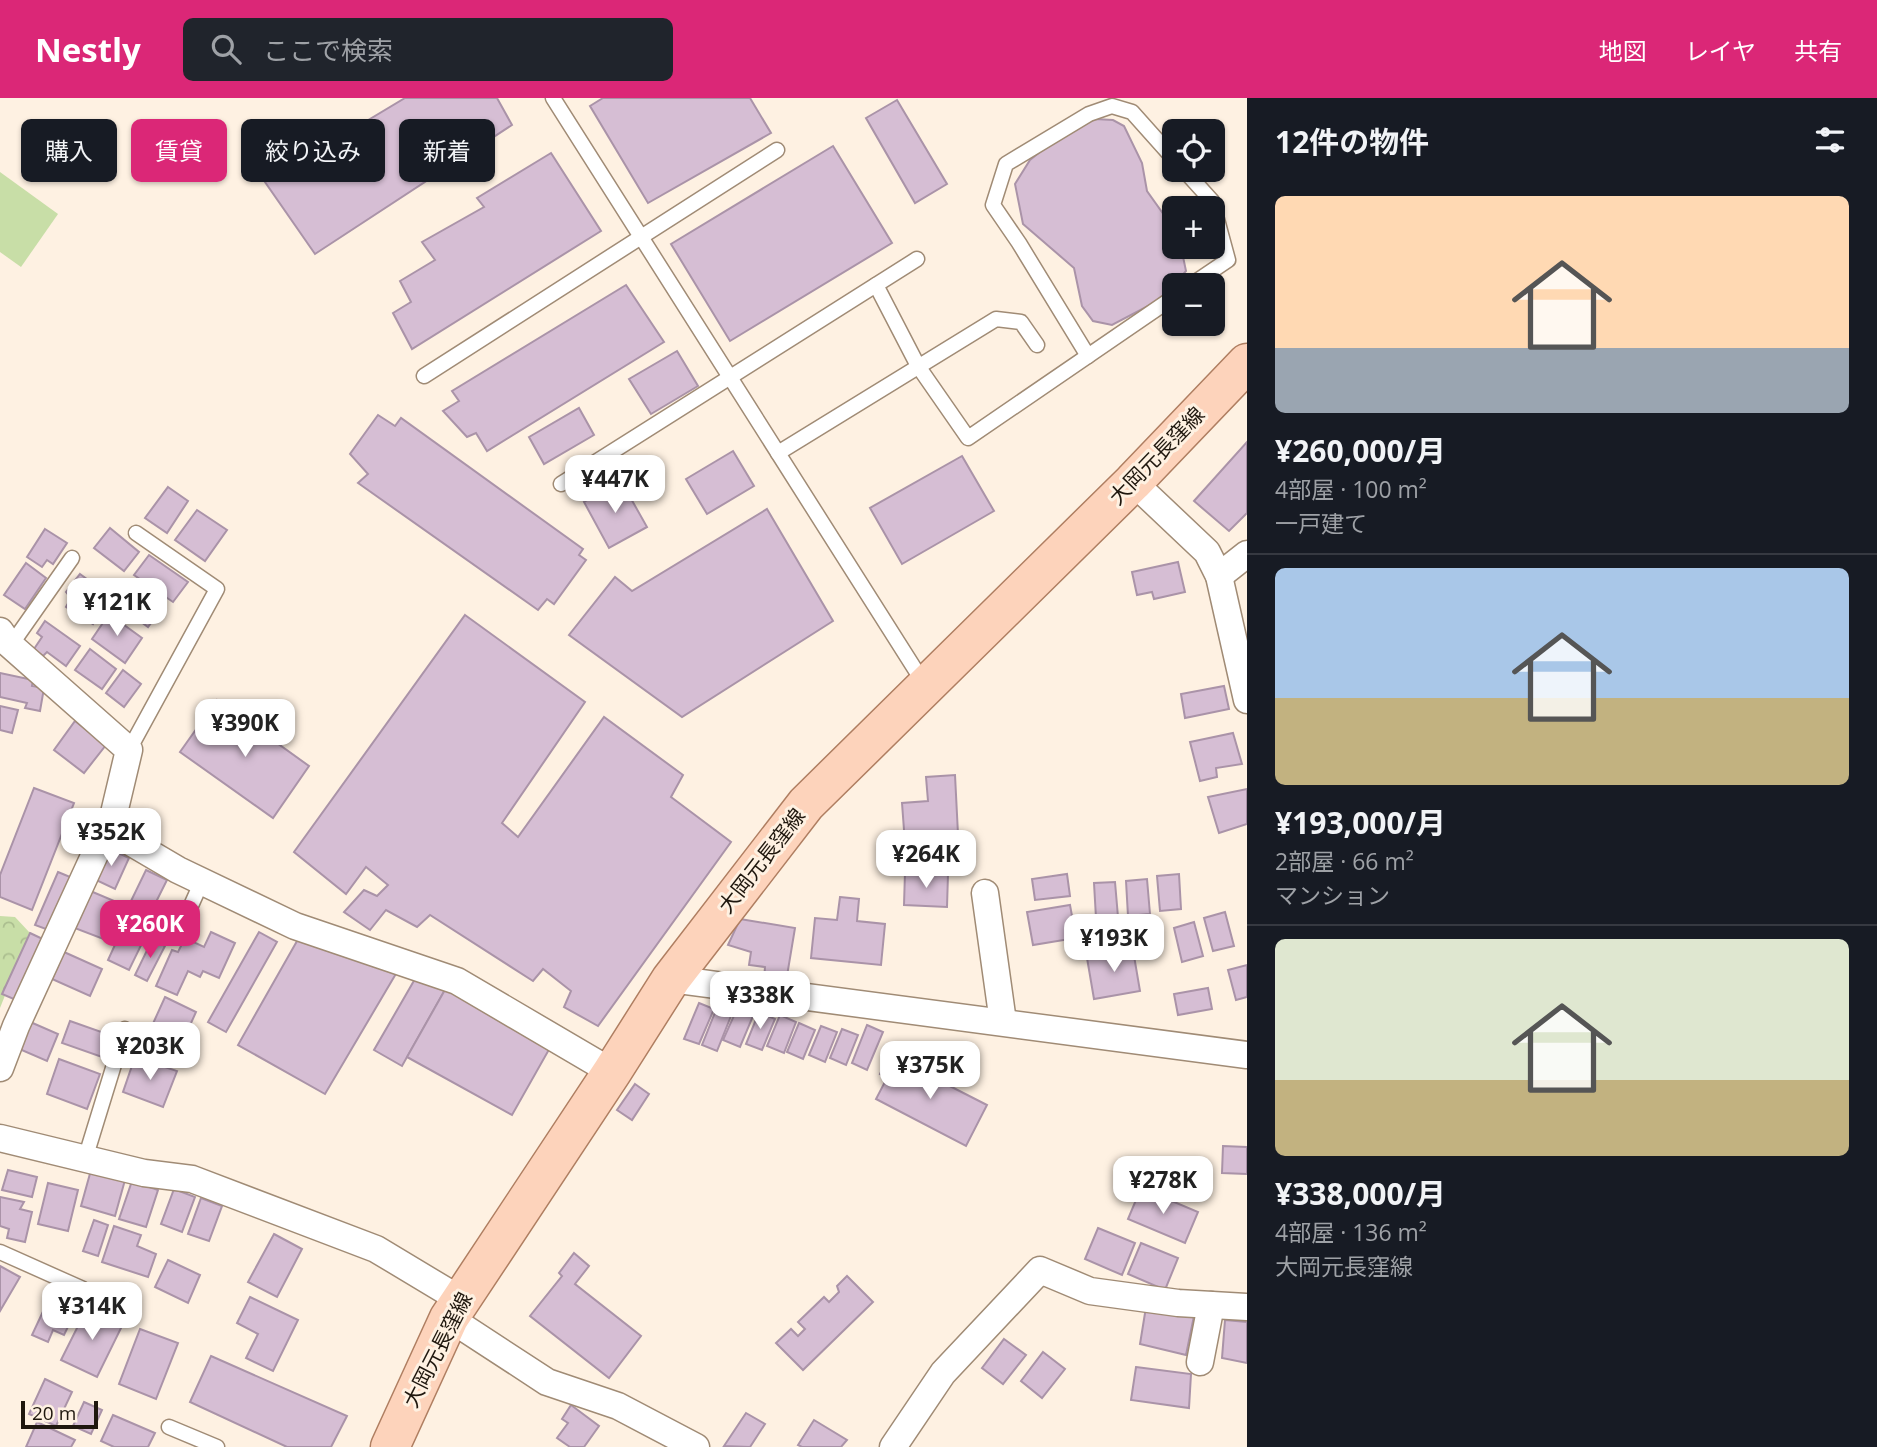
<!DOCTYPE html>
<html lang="ja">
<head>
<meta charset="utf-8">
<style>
  :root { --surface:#171b24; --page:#20242c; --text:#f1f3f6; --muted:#9ea1a6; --line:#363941; --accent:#db2777 }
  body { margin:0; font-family:"Open Sans","Noto Sans JP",sans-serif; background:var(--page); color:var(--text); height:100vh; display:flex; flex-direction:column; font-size:26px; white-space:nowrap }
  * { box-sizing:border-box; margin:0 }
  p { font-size:23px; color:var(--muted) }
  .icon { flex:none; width:38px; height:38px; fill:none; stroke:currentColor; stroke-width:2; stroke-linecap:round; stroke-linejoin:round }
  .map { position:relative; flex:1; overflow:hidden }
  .side { display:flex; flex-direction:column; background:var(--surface); width:630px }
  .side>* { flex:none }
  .banner { position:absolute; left:21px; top:21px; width:665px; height:63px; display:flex; gap:14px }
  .controls { position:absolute; left:1162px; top:21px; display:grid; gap:14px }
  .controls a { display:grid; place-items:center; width:63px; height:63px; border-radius:10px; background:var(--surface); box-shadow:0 2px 5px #0004; font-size:35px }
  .scale { position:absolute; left:21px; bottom:18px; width:77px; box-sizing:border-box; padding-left:7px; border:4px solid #1f170e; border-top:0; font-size:19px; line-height:24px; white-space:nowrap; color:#1f170e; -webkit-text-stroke:5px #fef1e2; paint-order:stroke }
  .price { position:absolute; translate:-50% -60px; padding:0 16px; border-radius:14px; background:#fff; color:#222; font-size:23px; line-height:46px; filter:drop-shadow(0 2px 4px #0008) }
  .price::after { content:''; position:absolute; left:50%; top:42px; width:21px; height:16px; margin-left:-10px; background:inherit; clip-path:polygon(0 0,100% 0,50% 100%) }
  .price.active { background:var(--accent); color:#fff }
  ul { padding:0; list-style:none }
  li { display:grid; align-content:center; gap:14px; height:371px; padding:0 28px }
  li+li { border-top:2px solid var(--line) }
  li span { display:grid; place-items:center; height:217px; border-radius:10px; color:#555 }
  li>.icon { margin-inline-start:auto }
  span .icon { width:126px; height:126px; fill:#fffc; stroke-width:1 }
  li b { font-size:30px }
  h2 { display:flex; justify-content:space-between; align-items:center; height:84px; padding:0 28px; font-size:30px }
  .chip { padding:0 24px; border-radius:10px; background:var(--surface); box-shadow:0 2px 5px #0004; font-size:24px; line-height:63px }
  .chip.active { background:var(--accent); color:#fff }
  header { display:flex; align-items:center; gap:42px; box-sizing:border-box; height:98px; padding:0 35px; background:var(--accent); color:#fff }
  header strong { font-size:33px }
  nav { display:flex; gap:38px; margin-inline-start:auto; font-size:24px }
  .search { width:490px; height:63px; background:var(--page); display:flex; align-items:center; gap:18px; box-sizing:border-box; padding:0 24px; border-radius:10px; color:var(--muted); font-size:26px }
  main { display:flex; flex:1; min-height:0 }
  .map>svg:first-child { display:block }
  .forest { fill:url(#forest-crowns) }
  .garden { fill:#c8dea7 }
  .building { fill:#d6bed4; stroke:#aa93a8; stroke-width:2 }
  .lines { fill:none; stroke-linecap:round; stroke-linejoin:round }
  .service-casing { stroke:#a08b75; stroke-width:17 }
  .minor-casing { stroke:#a08b75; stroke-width:29 }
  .primary-casing { stroke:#af7e61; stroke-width:41 }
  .service { stroke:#fff; stroke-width:14 }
  .minor { stroke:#fff; stroke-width:26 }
  .primary { stroke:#fdd3bb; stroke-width:38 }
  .labels { text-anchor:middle; stroke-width:6; stroke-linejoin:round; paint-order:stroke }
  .street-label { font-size:21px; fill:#1f170e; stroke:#fef1e2 }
</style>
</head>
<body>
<header>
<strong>Nestly</strong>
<div class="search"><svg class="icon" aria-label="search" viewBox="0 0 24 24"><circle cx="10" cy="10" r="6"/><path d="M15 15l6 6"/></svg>ここで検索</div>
<nav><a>地図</a><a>レイヤ</a><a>共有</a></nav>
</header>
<main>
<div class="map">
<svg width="1247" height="1349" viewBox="0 0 1247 1349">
  <defs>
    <pattern id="forest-crowns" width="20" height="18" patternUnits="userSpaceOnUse" patternTransform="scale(1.75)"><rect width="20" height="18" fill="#c8dea7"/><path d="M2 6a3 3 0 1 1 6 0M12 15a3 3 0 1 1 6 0" fill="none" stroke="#abbe8f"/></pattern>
  </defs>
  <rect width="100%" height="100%" fill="#fef1e2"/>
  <path class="forest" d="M0,818L15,819L30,835L0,910Z"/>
  <path class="garden" d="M0,74L58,116L21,169L0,154Z"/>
  <g class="building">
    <path d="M405,0H497L512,27L315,156L265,84Z"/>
    <path d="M603,0H750L771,35L648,105L590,8Z"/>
    <path d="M897,2L947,86L915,105L866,20Z"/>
    <path d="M1095,21L1113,22L1124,28L1142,65L1147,93L1174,131V149H1181L1186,173L1174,187L1171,196L1112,227L1093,223L1082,208L1074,170L1023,126L1015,86L1030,62L1056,41Z"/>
    <path d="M833,48L892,145L730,243L671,146Z"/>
    <path d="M551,55L601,133L412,251L393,215L411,204L400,183L435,162L422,144L484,109L477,100Z"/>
    <path d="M626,187L664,244L487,353L476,335L467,339L443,313L459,303L452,293Z"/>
    <path d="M677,253L698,288L651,316L629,281Z"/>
    <path d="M579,310L594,337L544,366L529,339Z"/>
    <path d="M378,317L395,328L401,320L583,451L579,457L586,462L554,506L547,501L538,512L358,385L368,376L350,356Z"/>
    <path d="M1247,344V415L1229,433L1194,403Z"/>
    <path d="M733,353L754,388L707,416L686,381Z"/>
    <path d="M962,358L994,413L902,466L870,410Z"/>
    <path d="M621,383L647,429L609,450L584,404Z"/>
    <path d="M168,389L188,403L167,435L145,420Z"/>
    <path d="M767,411L833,523L682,619L569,537L615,479L632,493Z"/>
    <path d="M197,412L227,432L205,463L175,442Z"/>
    <path d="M110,430L139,454L124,473L94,450Z"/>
    <path d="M45,431L67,445L53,466L47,462L42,469L27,459Z"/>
    <path d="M149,457L188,484L173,504L134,477Z"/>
    <path d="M1178,464L1185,494L1154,501L1152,494L1137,497L1132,474Z"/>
    <path d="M26,465L46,480L25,511L4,497Z"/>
    <path d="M80,476L110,498L93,526L66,509L71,500L66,494Z"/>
    <path d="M131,488L162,510L148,529L117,506Z"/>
    <path d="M109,516L142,540L125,565L92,541Z"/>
    <path d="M465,517L585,604L502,725L518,739L604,619L683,677L671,699L731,744L598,928L564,909L571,893L543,871L533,883L430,817L417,829L386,812L370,832L344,814L364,792L377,798L388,787L366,769L346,796L294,754Z"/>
    <path d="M45,523L80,548L66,568L47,554L43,558L34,551L42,539L37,535Z"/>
    <path d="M90,551L116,571L102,591L75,572Z"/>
    <path d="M123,572L141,586L124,609L106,595Z"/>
    <path d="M0,575L33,582L32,588L44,590L40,613L25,610L27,605L0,599Z"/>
    <path d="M1224,588L1229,611L1185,620L1181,596Z"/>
    <path d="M217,602L309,668L273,720L180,654Z"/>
    <path d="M0,608L18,612L12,635L0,632Z"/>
    <path d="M75,623L106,647L84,675L54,652Z"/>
    <path d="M1233,635L1242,666L1216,670L1217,679L1200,683L1190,644Z"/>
    <path d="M955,677L959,756L906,759L902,705L928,703L926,679Z"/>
    <path d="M34,690L74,705L32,812L0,799V777Z"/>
    <path d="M1247,691V726L1219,735L1208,699Z"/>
    <path d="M108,750L129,760L115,791L94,781Z"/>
    <path d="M146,772L167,782L152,812L131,803Z"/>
    <path d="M58,774L75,781L54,834L35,827Z"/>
    <path d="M905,774L948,776L947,809L904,807Z"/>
    <path d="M1067,776L1070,798L1035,802L1032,781Z"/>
    <path d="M1179,776L1181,811L1160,813L1157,778Z"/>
    <path d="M1147,781L1150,816L1128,818L1126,783Z"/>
    <path d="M1115,784L1118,819L1096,820L1094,785Z"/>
    <path d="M88,792L119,805L106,842L72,829Z"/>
    <path d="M840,799L859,801L857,823L885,826L881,867L811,860L815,820L837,822Z"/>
    <path d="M1070,807L1076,840L1033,847L1027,814Z"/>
    <path d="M1225,814L1234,848L1213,853L1204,820Z"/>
    <path d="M740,821L795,830L786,884L764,881L765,869L749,867L751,854L728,847Z"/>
    <path d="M1194,824L1203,858L1182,864L1174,830Z"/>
    <path d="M125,825L147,835L129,872L108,862Z"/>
    <path d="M211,834L235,845L219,880L203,873L200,879L188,873L177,897L156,888L172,852L178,854L185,840L204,849Z"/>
    <path d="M259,834L277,844L226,934L208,924Z"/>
    <path d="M30,835L49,844L16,902L2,896Z"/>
    <path d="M301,836L397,874L325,996L238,947Z"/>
    <path d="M152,842L165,848L147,883L135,877Z"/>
    <path d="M1133,852L1140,893L1094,901L1087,860Z"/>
    <path d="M64,854L102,871L90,898L52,881Z"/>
    <path d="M1247,867V899L1236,902L1228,872Z"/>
    <path d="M415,881L446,890L402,968L374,952Z"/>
    <path d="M446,890L551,948L512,1017L407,959Z"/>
    <path d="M1208,890L1212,911L1178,917L1174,896Z"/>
    <path d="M165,899L196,914L182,945L151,930Z"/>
    <path d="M699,905L714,911L699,946L684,941Z"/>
    <path d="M737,911L753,918L740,949L723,942Z"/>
    <path d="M716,912L731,918L717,953L702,947Z"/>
    <path d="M759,914L775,921L762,952L746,946Z"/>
    <path d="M780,917L796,924L784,955L767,948Z"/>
    <path d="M28,923L58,936L47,963L17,950Z"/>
    <path d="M70,923L110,937L102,959L62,945Z"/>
    <path d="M799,925L815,932L803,961L787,954Z"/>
    <path d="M867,927L883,934L867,972L852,965Z"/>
    <path d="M821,928L837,934L825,964L809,957Z"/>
    <path d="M842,931L858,937L846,967L830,960Z"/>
    <path d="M889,957L987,1007L966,1048L876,1001L887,980L880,976Z"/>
    <path d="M135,959L177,973L163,1009L123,994Z"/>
    <path d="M59,961L100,976L87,1011L47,996Z"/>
    <path d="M635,986L649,996L632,1022L617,1012Z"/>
    <path d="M1223,1048L1247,1049V1076L1222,1075Z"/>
    <path d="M8,1072L37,1079L32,1099L2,1092Z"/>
    <path d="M91,1072L125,1082L115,1118L81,1108Z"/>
    <path d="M132,1083L158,1092L146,1129L119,1121Z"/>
    <path d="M48,1085L78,1092L68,1133L38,1126Z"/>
    <path d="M1141,1090L1198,1114L1185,1145L1128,1121Z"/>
    <path d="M174,1091L195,1099L182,1134L161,1126Z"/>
    <path d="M0,1099L24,1104L20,1111L32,1114L25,1144L7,1140L9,1131L0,1128Z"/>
    <path d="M201,1100L222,1108L209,1143L188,1136Z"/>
    <path d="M94,1122L108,1127L98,1158L83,1153Z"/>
    <path d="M114,1128L141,1137L137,1148L156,1156L148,1179L102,1164Z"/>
    <path d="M1098,1130L1135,1145L1122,1177L1085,1161Z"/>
    <path d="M274,1136L302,1151L277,1199L248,1184Z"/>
    <path d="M1141,1145L1178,1160L1165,1192L1128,1176Z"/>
    <path d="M574,1155L589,1168L575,1186L641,1238L609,1280L530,1218L562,1178L559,1175Z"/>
    <path d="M168,1162L200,1177L188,1205L155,1189Z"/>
    <path d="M0,1168L20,1179L0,1213Z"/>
    <path d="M847,1178L873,1204L803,1272L776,1245L791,1231L798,1238L805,1231L798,1224L824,1199L829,1204L839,1194L837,1188Z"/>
    <path d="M53,1192L80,1204L64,1237L53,1232L48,1244L32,1237Z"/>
    <path d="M250,1199L298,1222L273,1273L246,1260L258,1236L237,1225Z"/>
    <path d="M88,1208L123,1226L97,1279L61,1262Z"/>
    <path d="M1146,1209L1194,1218L1186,1257L1140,1246Z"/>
    <path d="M1225,1222L1247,1224V1265L1222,1260Z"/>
    <path d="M140,1231L178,1245L156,1301L119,1286Z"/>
    <path d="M1004,1241L1026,1257L1003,1286L982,1270Z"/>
    <path d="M1043,1254L1065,1271L1042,1300L1021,1283Z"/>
    <path d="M211,1258L347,1318L331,1349H287L190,1304Z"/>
    <path d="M1136,1269L1191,1276L1189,1310L1131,1302Z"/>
    <path d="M45,1281L72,1294L56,1328L29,1316Z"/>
    <path d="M84,1304L102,1312L91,1336L73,1328Z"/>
    <path d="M571,1307L599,1328L584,1349H570L557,1340L568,1325L562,1321Z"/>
    <path d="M746,1315L765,1326L750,1349L724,1348Z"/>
    <path d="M113,1317L155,1335L148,1349H114L101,1343Z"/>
    <path d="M814,1322L847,1342L841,1349H802L798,1347Z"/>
    <path d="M37,1324L75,1342L71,1349H26Z"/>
  </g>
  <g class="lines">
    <g class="service-casing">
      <g id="service">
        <path d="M553,0L925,587"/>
        <path d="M1184,72L1212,103L1228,162L1191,187"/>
        <path d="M876,187L918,268L968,340L1174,199"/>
        <path d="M1088,258L1019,145L993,107L1006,66L1089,16L1112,8L1132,14L1174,61"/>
        <path d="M424,278L777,52"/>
        <path d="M778,355L996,221L1021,224L1037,247"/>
        <path d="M561,386L917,161"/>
        <path d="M11,547L72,460"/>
        <path d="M129,652L217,491L136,435"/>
        <path d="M185,821L202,783"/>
        <path d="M85,1061L125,931"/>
        <path d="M0,1154L83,1191"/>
        <path d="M169,1329L217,1349"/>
      </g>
    </g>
    <g class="minor-casing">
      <g id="minor">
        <path d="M1133,384L1207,454L1219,478L1247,602"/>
        <path d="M1219,478L1247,456"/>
        <path d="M0,533L9,546L129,652L110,732L178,772L295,828L457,883L612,974"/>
        <path d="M985,795L1003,924"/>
        <path d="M671,881L1247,957"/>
        <path d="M0,970L16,928L101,743L110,732"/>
        <path d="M0,1040L144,1075L192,1081L376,1151L461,1202"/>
        <path d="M449,1220L547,1284L618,1308L696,1349"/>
        <path d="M1200,1264L1211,1207"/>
        <path d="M893,1349L943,1275L1040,1172L1090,1193L1178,1205L1247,1209"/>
      </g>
    </g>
    <g class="primary-casing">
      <path id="primary" d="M390,1349L449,1220L461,1202L612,974L671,881L806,706L1133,384L1247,265"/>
    </g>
    <use href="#service" class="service"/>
    <use href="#minor" class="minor"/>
    <use href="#primary" class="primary"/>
  </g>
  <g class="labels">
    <g class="street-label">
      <text transform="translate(1157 358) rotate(-46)" y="7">大岡元長窪線</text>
      <text transform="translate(762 763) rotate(-52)" y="7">大岡元長窪線</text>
      <text transform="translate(438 1252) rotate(-63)" y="7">大岡元長窪線</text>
    </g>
  </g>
</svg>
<div class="controls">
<a><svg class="icon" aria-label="locate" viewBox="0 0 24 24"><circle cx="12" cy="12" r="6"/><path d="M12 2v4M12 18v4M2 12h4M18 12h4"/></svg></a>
<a>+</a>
<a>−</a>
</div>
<div class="scale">20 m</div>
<b class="price" style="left:615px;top:417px">¥447K</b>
<b class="price" style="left:117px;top:540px">¥121K</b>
<b class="price" style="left:245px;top:661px">¥390K</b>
<b class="price" style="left:111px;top:770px">¥352K</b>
<b class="price" style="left:926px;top:792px">¥264K</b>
<b class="price active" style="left:150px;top:862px">¥260K</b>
<b class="price" style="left:1114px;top:876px">¥193K</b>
<b class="price" style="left:760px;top:933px">¥338K</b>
<b class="price" style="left:150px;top:984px">¥203K</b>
<b class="price" style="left:930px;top:1003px">¥375K</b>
<b class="price" style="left:1163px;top:1118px">¥278K</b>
<b class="price" style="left:92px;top:1244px">¥314K</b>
<div class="banner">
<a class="chip">購入</a>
<a class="chip active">賃貸</a>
<a class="chip">絞り込み</a>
<a class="chip">新着</a>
</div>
</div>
<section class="side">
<h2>12件の物件<svg class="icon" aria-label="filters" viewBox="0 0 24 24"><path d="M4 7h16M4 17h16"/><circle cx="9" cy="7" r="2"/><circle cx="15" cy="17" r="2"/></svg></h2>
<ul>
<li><span style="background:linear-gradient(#ffd9b3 70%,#9aa5b1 0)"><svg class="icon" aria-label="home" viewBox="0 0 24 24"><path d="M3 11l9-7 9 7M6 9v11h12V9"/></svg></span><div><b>¥260,000/月</b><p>4部屋 · 100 m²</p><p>一戸建て</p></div></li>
<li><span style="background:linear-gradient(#a9c7e8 60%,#c2b280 0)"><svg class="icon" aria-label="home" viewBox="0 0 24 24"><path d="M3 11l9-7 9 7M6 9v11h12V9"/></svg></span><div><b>¥193,000/月</b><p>2部屋 · 66 m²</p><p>マンション</p></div></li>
<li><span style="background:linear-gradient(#dfe7d0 65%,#c2b280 0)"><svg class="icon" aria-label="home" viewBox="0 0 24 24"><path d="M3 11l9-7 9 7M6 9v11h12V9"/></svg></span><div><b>¥338,000/月</b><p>4部屋 · 136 m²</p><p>大岡元長窪線</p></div></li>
</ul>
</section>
</main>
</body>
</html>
